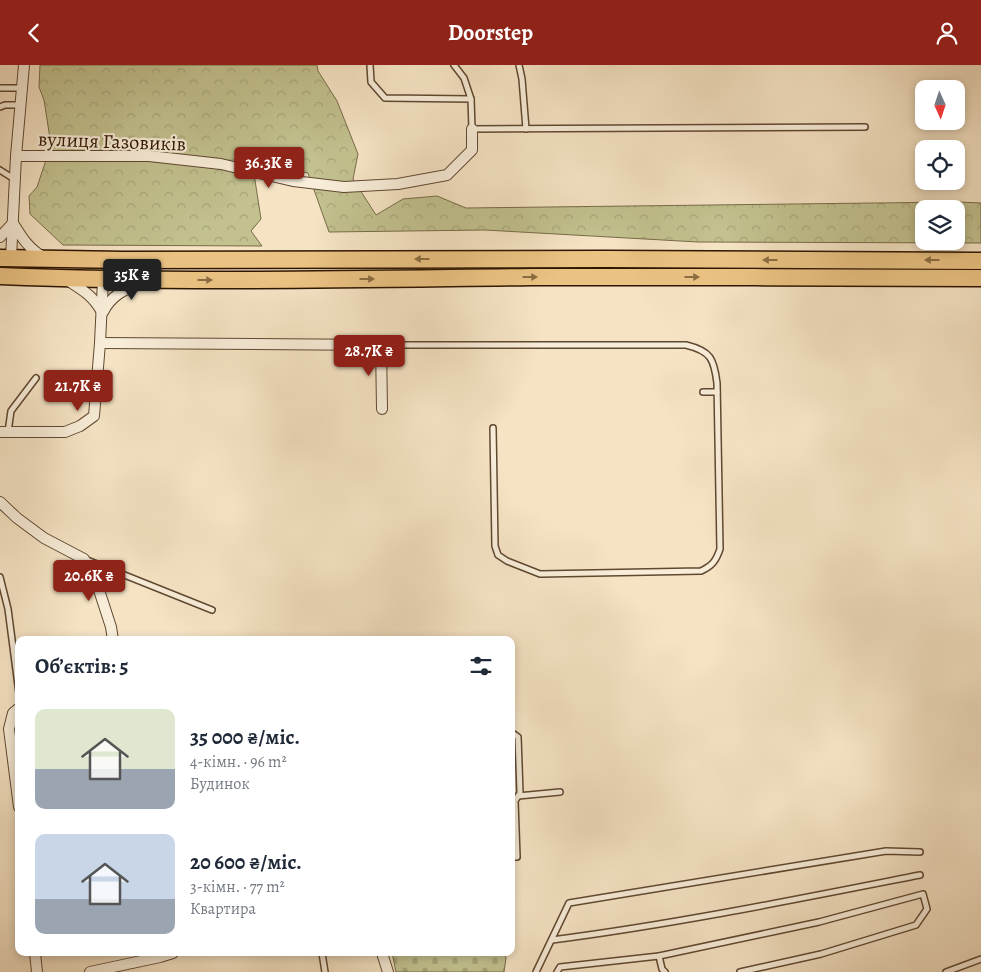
<!DOCTYPE html>
<html lang="uk">
<head>
<meta charset="utf-8">
<style>
  :root { --surface:#fff; --page:#f6f6f7; --text:#1f2937; --muted:#747a83; --accent:#8f2418 }
  body { margin:0; font-family:Alegreya,serif; background:var(--page); color:var(--text); height:100vh; display:flex; flex-direction:column; font-size:19px; white-space:nowrap }
  * { box-sizing:border-box; margin:0 }
  p { font-size:16px; color:var(--muted) }
  .icon { flex:none; width:28px; height:28px; fill:none; stroke:currentColor; stroke-width:2; stroke-linecap:round; stroke-linejoin:round }
  .map { position:relative; flex:1; overflow:hidden }
  .panel { position:absolute; left:15px; top:571px; width:500px; height:320px; display:flex; flex-direction:column; background:var(--surface); border-radius:10px; box-shadow:0 2px 8px #0003 }
  .panel>* { flex:none }
  .needle { width:32px; rotate:177deg }
  .fabs { position:absolute; left:915px; top:15px; display:grid; gap:10px }
  .fabs a { display:grid; place-items:center; width:50px; height:50px; border-radius:10px; background:var(--surface); box-shadow:0 2px 8px #0003; font-size:25px }
  .price { position:absolute; translate:-50% -42px; padding:0 11px; border-radius:5px; background:var(--accent); color:#fff; font-size:16px; line-height:32px; filter:drop-shadow(0 1px 2px #0008) }
  .price::after { content:''; position:absolute; left:50%; top:30px; width:15px; height:11px; margin-left:-8px; background:inherit; clip-path:polygon(0 0,100% 0,50% 100%) }
  .price.active { background:#222; color:#fff }
  ul { padding:0; list-style:none }
  li { display:flex; align-items:center; gap:15px; height:125px; padding:0 20px }
  li span { display:grid; place-items:center; flex:none; width:140px; height:100px; border-radius:10px; color:#555 }
  li>.icon { margin-inline-start:auto }
  span .icon { width:60px; height:60px; fill:#fffc; stroke-width:1 }
  li b { font-size:21px }
  h2 { display:flex; justify-content:space-between; align-items:center; height:60px; padding:0 20px; font-size:21px }
  header { display:flex; justify-content:space-between; align-items:center; height:65px; padding:0 20px; background:var(--accent); color:#fff; font-size:22px; font-weight:700 }
  .map>svg:first-child { display:block }
  .forest { fill:url(#forest-crowns); stroke:#786b48; fill-rule:evenodd }
  .cemetery { fill:url(#cemetery-stones); stroke:#786b48 }
  .lines { fill:none; stroke-linecap:round; stroke-linejoin:round }
  .service-casing { stroke:#604831; stroke-width:8 }
  .minor-casing { stroke:#604831; stroke-width:12 }
  .trunk-casing { stroke:#2e1500; stroke-width:19 }
  .service { stroke:#f8edd9; stroke-width:5 }
  .minor { stroke:#f8edd9; stroke-width:10 }
  .trunk { stroke:#eac282; stroke-width:16 }
  .oneway { fill:#8c6c41 }
  .labels { text-anchor:middle; stroke-width:4.5; stroke-linejoin:round; paint-order:stroke }
  .street-label { font-size:20px; fill:#2e1500; stroke:#f8edd9 }
</style>
</head>
<body>
<header><svg class="icon" aria-label="back" viewBox="0 0 24 24"><path d="M15 5l-7 7 7 7"/></svg>Doorstep<svg class="icon" aria-label="person" viewBox="0 0 24 24"><circle cx="12" cy="8" r="4"/><path d="M4 21q1-7 8-7t8 7"/></svg></header>
<div class="map">
<svg width="981" height="907" viewBox="0 0 981 907">
  <defs>
    <pattern id="forest-crowns" width="20" height="18" patternUnits="userSpaceOnUse" patternTransform="scale(1.25)"><rect width="20" height="18" fill="#c2c18f"/><path d="M2 6a3 3 0 1 1 6 0M12 15a3 3 0 1 1 6 0" fill="none" stroke="#a7a57a"/></pattern>
    <pattern id="cemetery-stones" width="16" height="16" patternUnits="userSpaceOnUse" patternTransform="scale(1.25)"><rect width="16" height="16" fill="#c2c18f"/><path d="M2 7V4a2 2 0 0 1 4 0v3zM10 15v-3a2 2 0 0 1 4 0v3z" fill="#a7a57a"/></pattern>
  </defs>
  <rect width="100%" height="100%" fill="#f5e3c4"/>
  <filter id="stains"><feTurbulence type="fractalNoise" baseFrequency=".004" numOctaves="4"/><feColorMatrix values="0 0 0 0 .2 0 0 0 0 .09 0 0 0 0 .02 0 0 0 .5 -.17"/></filter>
  <radialGradient id="worn" r=".72"><stop offset=".6" stop-color="#630" stop-opacity="0"/><stop offset="1" stop-color="#630" stop-opacity=".3"/></radialGradient>
  <path class="forest" d="M40,0H317L318,6L337,36L358,89L353,114L376,150L403,134L437,131L466,143L958,137L981,138V178L698,177L485,165L329,167L308,108L252,96L261,154L251,166L262,181L63,180L30,149L29,131L37,122L51,80L44,35L39,22ZM924,144H956V176H924Z"/>
  <path class="cemetery" d="M392,888H505L506,893L504,907H396Z"/>
  <g class="lines">
    <g class="service-casing">
      <g id="service">
        <path d="M370,0L371,17L385,33L471,34"/>
        <path d="M454,0L464,13L471,34L472,64L865,62"/>
        <path d="M519,0L522,14L526,64"/>
        <path d="M0,23H22"/>
        <path d="M0,42L5,40H21"/>
        <path d="M0,105L14,114"/>
        <path d="M381,280H686C711,286 714,294 717,318L720,484C716,496 712,501 701,506L540,509L507,496L498,490L495,481L493,363"/>
        <path d="M703,327H717"/>
        <path d="M8,367L11,346L36,313"/>
        <path d="M87,495L212,545"/>
        <path d="M0,512L8,544L19,628"/>
        <path d="M511,667L518,672L520,728L515,736L517,792H511"/>
        <path d="M518,731L560,727"/>
        <path d="M552,875C675,859 798,834 920,810"/>
        <path d="M322,888L325,907"/>
        <path d="M659,891L662,904L665,907"/>
        <path d="M536,907L569,838L886,786L920,787"/>
        <path d="M557,907L560,902L659,891L819,857L923,829L927,844L916,860L821,889L740,907"/>
        <path d="M946,907L981,894"/>
      </g>
    </g>
    <g class="minor-casing">
      <g id="minor">
        <path d="M16,91H149L221,99L293,116L344,122L398,119L447,110L472,85V64"/>
        <path d="M0,172L13,158C21,171 29,185 44,192"/>
        <path d="M11,193L16,91L24,0"/>
        <path d="M67,215C84,226 92,230 102,247"/>
        <path d="M103,247C111,231 124,224 142,218"/>
        <path d="M100,278L381,280L382,344"/>
        <path d="M0,367H65L80,361L94,351L100,278L103,215L110,205L122,196"/>
        <path d="M0,437L17,453L44,473L84,494L99,525L111,562L113,575"/>
        <path d="M19,643L13,648L9,664L19,742"/>
        <path d="M35,888L37,907"/>
        <path d="M382,888L388,907"/>
        <path d="M90,907L160,892L173,888"/>
      </g>
    </g>
    <g class="trunk-casing">
      <g id="trunk">
        <path d="M0,193L124,195L605,194L981,196"/>
        <path d="M0,211C177,218 355,214 532,212C682,211 831,213 981,213"/>
      </g>
    </g>
    <use href="#service" class="service"/>
    <use href="#minor" class="minor"/>
    <use href="#trunk" class="trunk"/>
  </g>
  <defs><path id="oneway-solid" d="M-6-.8H1V-3.2L6.5 0L1 3.2V.8H-6Z" transform="scale(1.25)"/></defs>
  <g class="oneway">
    <use href="#oneway-solid" transform="translate(422 194) rotate(180)"/>
    <use href="#oneway-solid" transform="translate(770 195) rotate(-180)"/>
    <use href="#oneway-solid" transform="translate(932 195) rotate(-180)"/>
    <use href="#oneway-solid" transform="translate(530 212)"/>
    <use href="#oneway-solid" transform="translate(692 212)"/>
    <use href="#oneway-solid" transform="translate(367 214)"/>
    <use href="#oneway-solid" transform="translate(205 215)"/>
  </g>
  <g class="labels">
    <g class="street-label">
      <text transform="translate(112 76) rotate(2)" y="7">вулиця Газовиків</text>
    </g>
  </g>
  <rect width="100%" height="100%" filter="url(#stains)"/>
  <rect width="100%" height="100%" fill="url(#worn)"/>
</svg>
<div class="fabs">
<a><svg class="needle" viewBox="-14 -14 28 28"><path d="M0-13l5 13h-10z" fill="#e53935"/><path d="M0 13l5-13h-10z" fill="#747a83"/></svg></a>
<a><svg class="icon" aria-label="locate" viewBox="0 0 24 24"><circle cx="12" cy="12" r="6"/><path d="M12 2v4M12 18v4M2 12h4M18 12h4"/></svg></a>
<a><svg class="icon" aria-label="layers" viewBox="0 0 24 24"><path d="M12 4l9 5-9 5-9-5zM3 14l9 5 9-5"/></svg></a>
</div>
<b class="price" style="left:269px;top:124px">36.3K ₴</b>
<b class="price active" style="left:132px;top:236px">35K ₴</b>
<b class="price" style="left:369px;top:312px">28.7K ₴</b>
<b class="price" style="left:78px;top:347px">21.7K ₴</b>
<b class="price" style="left:89px;top:537px">20.6K ₴</b>
<section class="panel">
<h2>Об’єктів: 5<svg class="icon" aria-label="filters" viewBox="0 0 24 24"><path d="M4 7h16M4 17h16"/><circle cx="9" cy="7" r="2"/><circle cx="15" cy="17" r="2"/></svg></h2>
<ul>
<li><span style="background:linear-gradient(#dfe7d0 60%,#9aa5b1 0)"><svg class="icon" aria-label="home" viewBox="0 0 24 24"><path d="M3 11l9-7 9 7M6 9v11h12V9"/></svg></span><div><b>35 000 ₴/міс.</b><p>4-кімн. · 96 m²</p><p>Будинок</p></div></li>
<li><span style="background:linear-gradient(#c9d6e8 65%,#9aa5b1 0)"><svg class="icon" aria-label="home" viewBox="0 0 24 24"><path d="M3 11l9-7 9 7M6 9v11h12V9"/></svg></span><div><b>20 600 ₴/міс.</b><p>3-кімн. · 77 m²</p><p>Квартира</p></div></li>
</ul>
</section>
</div>
</body>
</html>
